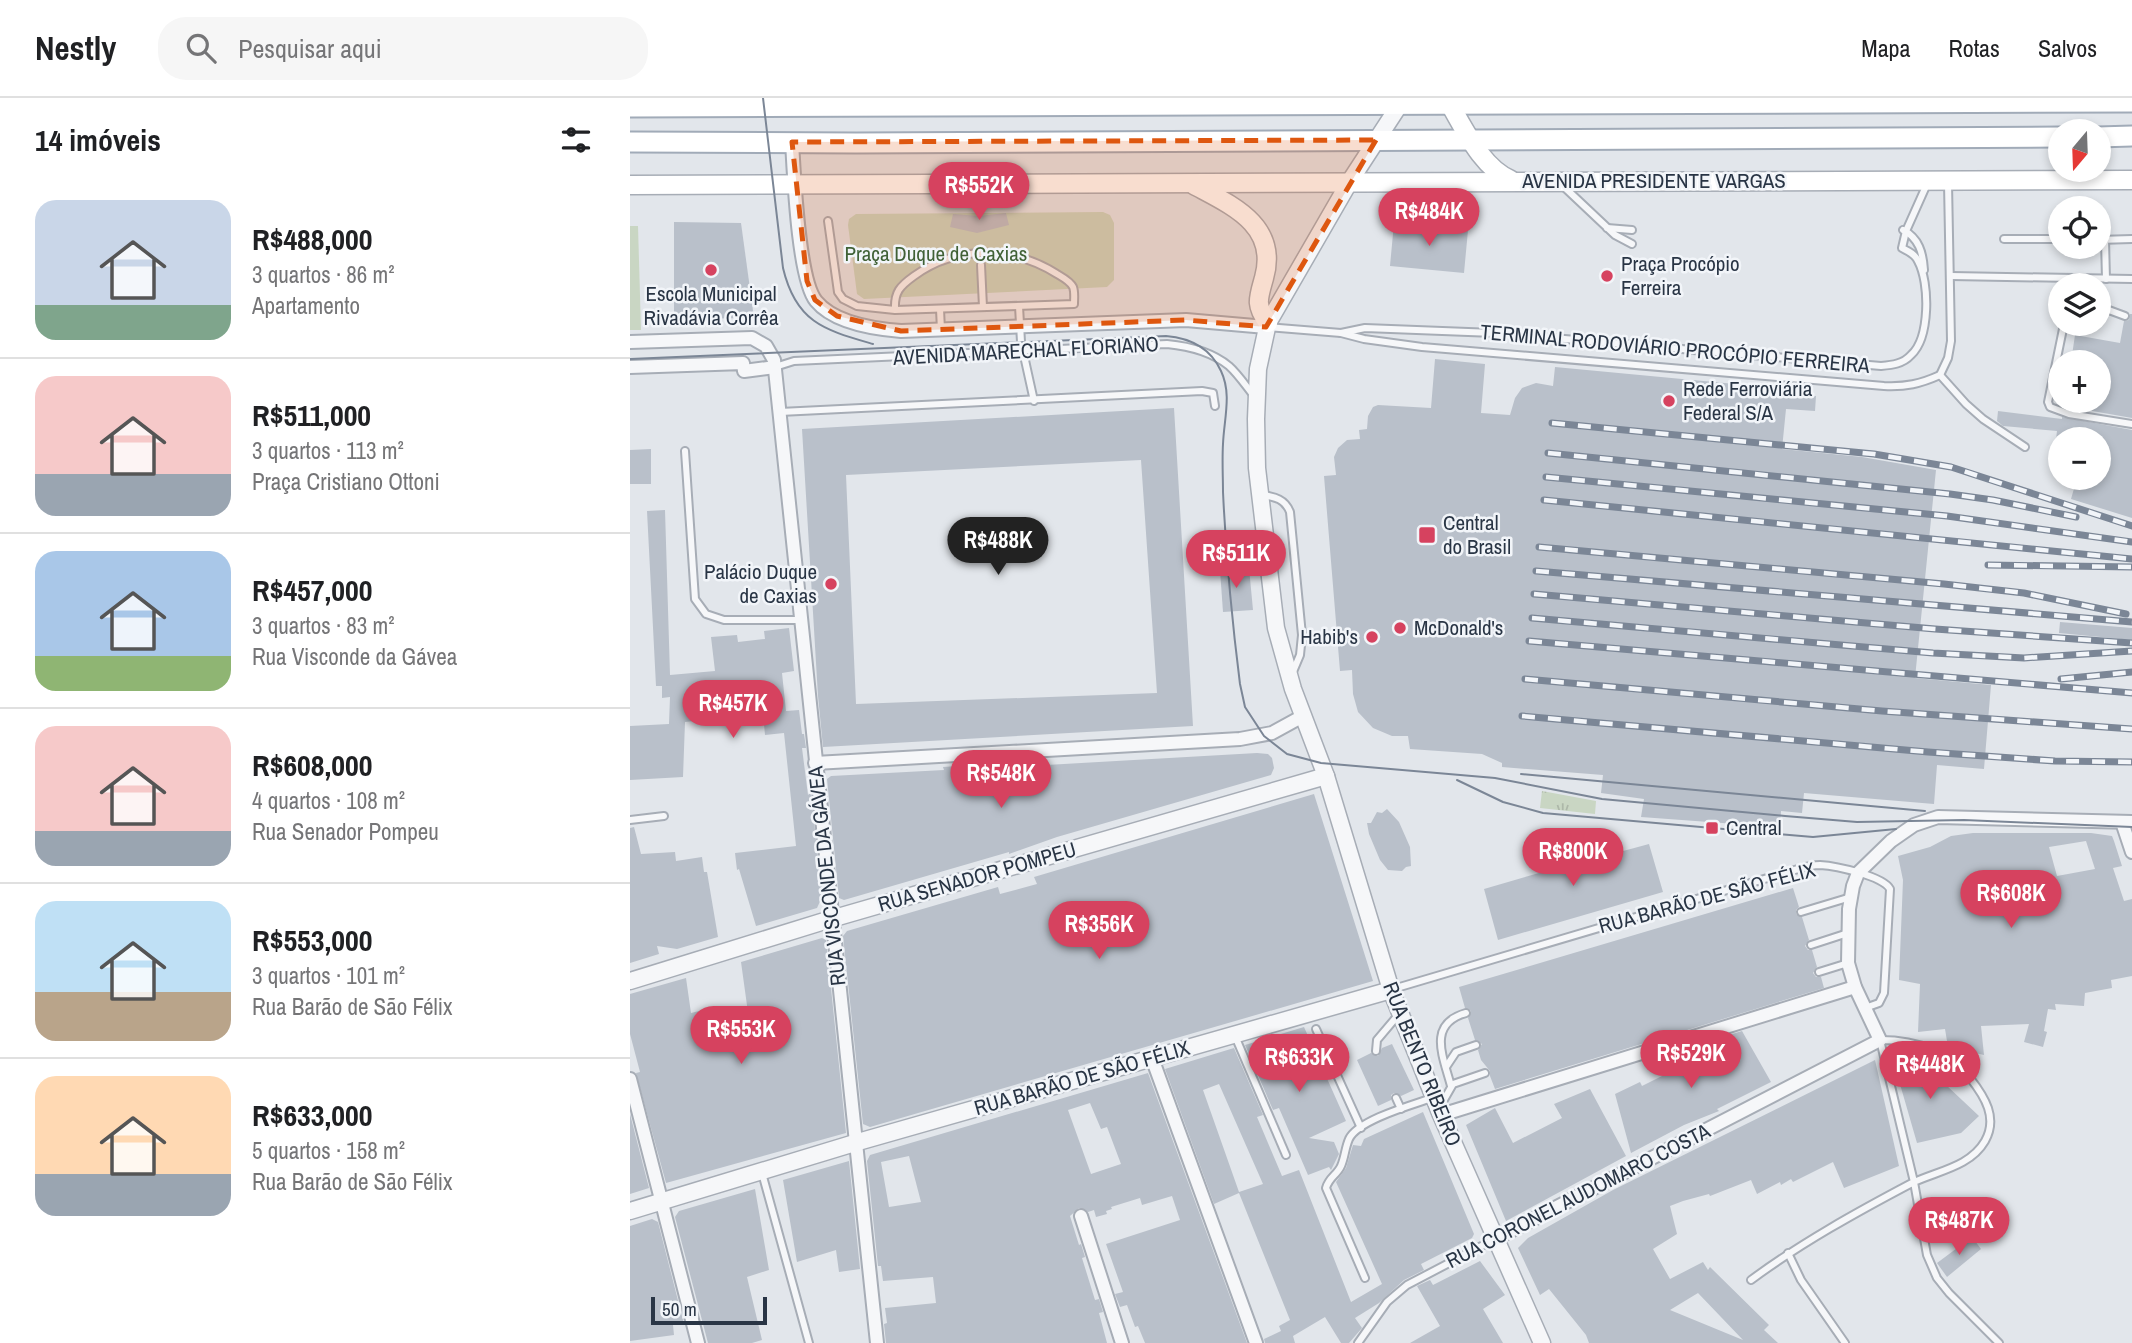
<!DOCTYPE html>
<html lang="pt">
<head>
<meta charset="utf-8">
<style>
  :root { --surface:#fff; --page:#f6f6f6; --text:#202124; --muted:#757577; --line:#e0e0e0; --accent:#d6425f }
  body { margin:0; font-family:"Archivo Narrow",sans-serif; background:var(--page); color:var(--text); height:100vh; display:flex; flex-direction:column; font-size:26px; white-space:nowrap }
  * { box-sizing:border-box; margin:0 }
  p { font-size:23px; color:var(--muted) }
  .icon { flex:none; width:38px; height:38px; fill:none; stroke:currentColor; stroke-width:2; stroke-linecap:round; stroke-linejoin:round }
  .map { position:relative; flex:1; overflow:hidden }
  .drawer { display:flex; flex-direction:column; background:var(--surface); width:630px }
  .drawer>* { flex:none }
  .needle { width:46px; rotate:199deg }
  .tools { position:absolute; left:1418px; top:21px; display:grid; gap:14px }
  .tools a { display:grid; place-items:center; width:63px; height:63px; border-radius:50%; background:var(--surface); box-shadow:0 4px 10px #0003; font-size:35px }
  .scale { position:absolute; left:21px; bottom:18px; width:116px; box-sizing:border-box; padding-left:7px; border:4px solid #293545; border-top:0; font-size:19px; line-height:24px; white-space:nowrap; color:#293545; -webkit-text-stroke:5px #f2f5f9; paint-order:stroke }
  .price { position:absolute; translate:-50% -60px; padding:0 16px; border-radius:24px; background:var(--accent); color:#fff; font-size:23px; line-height:46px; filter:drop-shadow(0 2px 4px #0008) }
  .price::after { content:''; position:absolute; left:50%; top:42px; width:21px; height:16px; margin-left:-10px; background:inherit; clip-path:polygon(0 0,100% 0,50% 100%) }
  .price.selected { background:#222; color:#fff }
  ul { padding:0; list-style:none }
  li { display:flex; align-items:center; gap:21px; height:175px; padding:0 35px }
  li+li { border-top:2px solid var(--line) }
  li span { display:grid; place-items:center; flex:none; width:196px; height:140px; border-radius:21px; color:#555 }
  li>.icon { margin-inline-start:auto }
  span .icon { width:84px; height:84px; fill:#fffc; stroke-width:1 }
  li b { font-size:30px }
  h2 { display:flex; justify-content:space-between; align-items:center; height:84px; padding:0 35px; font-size:30px }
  header { display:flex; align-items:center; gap:42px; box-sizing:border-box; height:98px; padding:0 35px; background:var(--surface); border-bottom:2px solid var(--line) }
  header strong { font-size:33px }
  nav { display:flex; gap:38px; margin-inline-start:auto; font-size:24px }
  .search { width:490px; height:63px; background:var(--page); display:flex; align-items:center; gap:18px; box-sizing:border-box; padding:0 24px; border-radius:28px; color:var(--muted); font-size:26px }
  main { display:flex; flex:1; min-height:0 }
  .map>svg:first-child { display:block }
  .grass { fill:url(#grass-tufts) }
  .park { fill:#c9d6c3 }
  .building { fill:#b9c0ca; fill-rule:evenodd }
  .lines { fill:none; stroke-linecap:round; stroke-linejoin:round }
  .service-casing { stroke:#a7adb6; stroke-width:10 }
  .minor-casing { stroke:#a7adb6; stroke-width:16 }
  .tertiary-casing { stroke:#a7adb6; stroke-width:19 }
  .secondary-casing { stroke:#a7adb6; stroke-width:21 }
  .primary-casing { stroke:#a1abb8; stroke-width:23 }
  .service { stroke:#f6f7f9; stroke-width:6 }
  .minor { stroke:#f6f7f9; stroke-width:12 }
  .tertiary { stroke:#f6f7f9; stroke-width:16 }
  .secondary { stroke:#fff; stroke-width:18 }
  .primary { stroke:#fff; stroke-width:19 }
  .tram { stroke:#7b8696; stroke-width:2 }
  .rail-casing { stroke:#7b8696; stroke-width:7 }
  .rail { stroke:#f2f5f9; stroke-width:4.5; stroke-dasharray:13; stroke-linecap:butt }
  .marked { fill:#de570f; fill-opacity:0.2; stroke:#de570f; stroke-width:5; stroke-dasharray:14 9; stroke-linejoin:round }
  .poi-dot { fill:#d6425f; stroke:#f2f5f9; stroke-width:2.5 }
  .labels { text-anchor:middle; stroke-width:5; stroke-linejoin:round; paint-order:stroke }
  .street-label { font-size:21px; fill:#293545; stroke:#f2f5f9 }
  .park-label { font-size:21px; fill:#406136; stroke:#f2f5f9 }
  .poi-label { font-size:21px; fill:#293545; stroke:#f2f5f9; text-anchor:start }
</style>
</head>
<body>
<header>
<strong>Nestly</strong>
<div class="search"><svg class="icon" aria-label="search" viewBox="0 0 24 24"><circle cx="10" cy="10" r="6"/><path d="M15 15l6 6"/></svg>Pesquisar aqui</div>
<nav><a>Mapa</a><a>Rotas</a><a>Salvos</a></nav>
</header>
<main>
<section class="drawer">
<h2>14 imóveis<svg class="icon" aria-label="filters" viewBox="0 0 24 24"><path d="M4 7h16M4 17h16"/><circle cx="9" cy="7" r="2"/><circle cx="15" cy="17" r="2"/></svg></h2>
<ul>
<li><span style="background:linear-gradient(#c9d6e8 75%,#7fa58c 0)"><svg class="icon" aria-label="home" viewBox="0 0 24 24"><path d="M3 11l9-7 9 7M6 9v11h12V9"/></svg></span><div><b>R$488,000</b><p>3 quartos · 86 m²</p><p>Apartamento</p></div></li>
<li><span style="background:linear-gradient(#f6c9c9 70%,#9aa5b1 0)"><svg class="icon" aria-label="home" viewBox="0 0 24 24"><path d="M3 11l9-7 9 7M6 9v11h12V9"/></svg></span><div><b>R$511,000</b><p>3 quartos · 113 m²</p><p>Praça Cristiano Ottoni</p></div></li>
<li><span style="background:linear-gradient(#a9c7e8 75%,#8fb573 0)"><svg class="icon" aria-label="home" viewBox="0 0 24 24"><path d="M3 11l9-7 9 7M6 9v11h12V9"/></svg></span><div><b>R$457,000</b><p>3 quartos · 83 m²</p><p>Rua Visconde da Gávea</p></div></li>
<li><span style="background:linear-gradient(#f6c9c9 75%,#9aa5b1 0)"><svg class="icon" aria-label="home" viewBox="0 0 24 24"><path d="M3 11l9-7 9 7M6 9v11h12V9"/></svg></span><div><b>R$608,000</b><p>4 quartos · 108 m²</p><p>Rua Senador Pompeu</p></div></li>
<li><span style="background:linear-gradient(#bfe0f5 65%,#b9a48a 0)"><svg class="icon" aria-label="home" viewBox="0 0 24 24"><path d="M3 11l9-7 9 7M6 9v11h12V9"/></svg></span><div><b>R$553,000</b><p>3 quartos · 101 m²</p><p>Rua Barão de São Félix</p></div></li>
<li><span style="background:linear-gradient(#ffd9b3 70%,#9aa5b1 0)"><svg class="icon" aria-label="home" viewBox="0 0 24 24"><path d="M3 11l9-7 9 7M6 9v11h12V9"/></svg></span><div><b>R$633,000</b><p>5 quartos · 158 m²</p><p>Rua Barão de São Félix</p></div></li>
</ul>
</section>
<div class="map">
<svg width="1502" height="1245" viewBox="0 0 1502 1245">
  <defs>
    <pattern id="grass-tufts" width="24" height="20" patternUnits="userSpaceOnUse" patternTransform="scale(1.75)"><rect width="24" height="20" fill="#c9d6c3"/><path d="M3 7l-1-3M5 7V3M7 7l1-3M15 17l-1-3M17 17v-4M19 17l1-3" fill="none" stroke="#adb8a9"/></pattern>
  </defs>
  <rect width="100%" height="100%" fill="#e2e6eb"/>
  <path class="grass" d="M912,693L966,703L965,716L910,710Z"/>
  <g class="park">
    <path d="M473,114L480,117L484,125V182L477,189L234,201L227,196L218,127L219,121L226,116Z"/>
    <path d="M0,128H8L11,232H0Z"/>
  </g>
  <g class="building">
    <path d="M376,115L379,127L347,135L320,129L323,116L349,118Z"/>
    <path d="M44,124L111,125L124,220L44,221Z"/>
    <path d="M764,125L838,132L834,175L760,168Z"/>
    <path d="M1500,216H1502V320L1434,308L1435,303H1468V264H1441L1445,237L1490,245L1494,223L1499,222Z"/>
    <path d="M805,261L855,266L851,315L880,317L885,300L892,290L906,285L923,288L925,269L1158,291L1157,295L1186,298L1185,313L1156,311L1152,351L1232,359L1306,372L1285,580L1361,587L1354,671L1307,667L1304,706L1174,695L1172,715L1151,713L1150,732L1133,728L1011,719L1014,701L971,695L973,677L872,669V665L852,656L780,651L778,638H762L743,630L728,614L723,596L722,572L710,573L694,378L706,377L704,359L708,350L717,342L730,341L729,332L737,331L738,318L743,309L748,307L801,310Z"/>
    <path d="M544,310L563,628L193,649L188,598L172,331ZM511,362L527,595L226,606L216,377Z"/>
    <path d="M1368,313L1432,321V319L1502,332V420L1441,401L1447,380H1468V341H1426L1427,333L1373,328L1367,323Z"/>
    <path d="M21,351V386H0V352Z"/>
    <path d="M35,412L40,577L85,573L81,539L107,537L108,544L135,541L134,533L159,530L164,573L152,575L156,613L169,612L172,636H174L176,650H172L178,697L181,694L192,799L187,810L126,828L109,771L107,772L105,755L166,748L154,635L135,637L131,595L94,599L96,615H91V620L55,624L53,679L0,682V628L39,626L40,599L32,600V588H26L17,413Z"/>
    <path d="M619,470L623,512L593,514L590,472Z"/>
    <path d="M1430,524L1502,530V542L1429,535Z"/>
    <path d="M627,655L638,656L642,660L644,670L641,677L427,739L379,756V754L214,802L209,800L197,681L201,678L314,672L313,669L328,668V672Z"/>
    <path d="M684,696L743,883L240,1029L233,1026L213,838L217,833L368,789L370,796L407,786L404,779Z"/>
    <path d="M757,711L769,724L780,749L781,768L776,769L772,773L758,772L750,762L739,736L737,725H741L747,714L752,715Z"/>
    <path d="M4,729L11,756L45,754L46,763L72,759L74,774H77L88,839L47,851L27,848L29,856L0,865V730Z"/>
    <path d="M1343,735H1461L1482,738L1484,743L1492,768L1483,770L1494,803L1502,801V878L1481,882L1482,890L1455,895L1454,908L1425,906L1426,912L1418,911L1414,933L1417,934L1413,949L1394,944L1399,926L1351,928L1354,957L1318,949L1315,931L1288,934L1290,886L1269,882L1273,782L1268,758L1300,749L1321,738ZM1456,743L1465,771L1427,778L1419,749ZM1339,784H1360L1369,811L1338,810Z"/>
    <path d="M978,742L982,756L1019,746L1033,794L868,842L854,791L909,775L905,762Z"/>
    <path d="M1163,790L1169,809L1166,812V816L1172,819L1179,842L1175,848L1178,852H1182L1187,869L1183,875L1186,879H1191L1194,890L865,991L860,978V973L851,962L848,952L852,946L845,942L838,920L841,913L835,910L829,889Z"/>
    <path d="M192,840L196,842L216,1035L36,1085L6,975L10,974L0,936V896L56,880L61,915L81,910L84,931L89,930L90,936L120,929L111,864Z"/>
    <path d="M674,929L716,1023L679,1040L704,1044L709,1056L701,1072L699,1069L678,1077L649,1010L643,1012L615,947Z"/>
    <path d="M1112,933L1141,984L1087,1011L1089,1013L1054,1027L1001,1055L985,996L1010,984L1012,988L1046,971L1044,966L1069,954L1066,947Z"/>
    <path d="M762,946L784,992L771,998L764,995L761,997V1002L748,1008L727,962L741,955L748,958L752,950Z"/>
    <path d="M1271,949L1283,952L1289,973L1299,971L1349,1018L1331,1035L1287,1045L1261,955Z"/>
    <path d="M604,950L633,1017L627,1019L652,1078L669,1072L721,1204L752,1186L706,1084L716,1070L723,1047L731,1048L734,1041L793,1014L844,1136L842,1140L791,1166L794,1172L774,1182L749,1205L725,1220L732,1230L719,1245H711L695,1219L663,1238L665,1245H635L634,1241L651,1233L649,1228L660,1222L609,1095L584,1106L535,971ZM589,986L633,1086L609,1094L573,992Z"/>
    <path d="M1245,962L1269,1068L1214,1090L1203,1064L1163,1084L1161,1081L1151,1087L1150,1084L1127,1096L1121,1082L1080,1098L1079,1096L1053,1103L1040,1108L1047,1136L1023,1151L1040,1181L1073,1164L1078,1172L1080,1169L1139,1227L1134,1232L1148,1245H959L956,1237L919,1191L910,1197L888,1150L898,1140L983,1092ZM1068,1195L1113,1242L1040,1212Z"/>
    <path d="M518,975L617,1245H515L508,1228L505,1229L497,1207L490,1209L485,1196L493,1194L476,1146L550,1122L542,1098L512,1107L510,1100L481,1109L482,1111L476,1113L477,1116L466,1119L464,1112L458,1114L449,1110L440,1118L449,1147L451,1146L455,1159L452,1160L465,1202L469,1201L473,1214L469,1215L477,1245H256L254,1226L257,1225L255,1210L306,1205L303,1179L253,1183L251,1168H248L237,1063L240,1057ZM460,1005L471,1031L477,1029L491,1066L461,1076L438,1012ZM279,1058L291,1104L259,1109L251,1064Z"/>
    <path d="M960,991L996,1058L876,1123L836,1027L865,1010L883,1045L932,1020L924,1006Z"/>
    <path d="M0,1016L19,1090L0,1096Z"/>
    <path d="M219,1063L230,1171L209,1174L206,1152L167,1164L153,1082Z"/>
    <path d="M125,1091L139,1172L117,1179L132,1242L122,1245H78L45,1119L49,1113Z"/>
    <path d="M22,1121L28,1124L54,1226L43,1227L44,1237L0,1243V1128Z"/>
    <path d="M1342,1139L1351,1151L1317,1179L1307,1165Z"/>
    <path d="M850,1163L875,1197L853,1211L873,1245H780L810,1228L787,1188L800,1182L803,1187Z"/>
  </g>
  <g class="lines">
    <g class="service-casing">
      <g id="service">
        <path d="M932,87L985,137L1002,146"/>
        <path d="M198,123L208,194L213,201L227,208L265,212L444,206C444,201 445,194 443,189C440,183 432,179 427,176C383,148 327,147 284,178C270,188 264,194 265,212"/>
        <path d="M977,130L1002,132"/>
        <path d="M1273,132C1289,140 1293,155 1294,172"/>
        <path d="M1374,141H1430"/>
        <path d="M1468,142L1502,141"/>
        <path d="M1475,142L1476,181"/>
        <path d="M351,167L353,209"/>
        <path d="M1321,178L1502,181"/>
        <path d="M389,208L391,244L404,303"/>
        <path d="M1468,208L1495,218"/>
        <path d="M310,211L311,232"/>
        <path d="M1434,226L1418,304L1420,309L1439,316L1502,326"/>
        <path d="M638,229L711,235L734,241L792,249L1254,288C1276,289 1290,286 1310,277"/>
        <path d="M711,235L735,230L864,235L1251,268C1262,267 1273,266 1281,257C1300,240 1300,185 1288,163C1285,156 1278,153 1272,150L1276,133L1297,86"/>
        <path d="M145,269L164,263L537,246C558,248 582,254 599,268C608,276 616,288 624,298"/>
        <path d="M1310,277L1318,260L1321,243L1318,85"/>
        <path d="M1310,277L1336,306L1353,321L1395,349"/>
        <path d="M150,314L572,293L583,295L585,308"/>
        <path d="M55,353L65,501L76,516L94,522H171"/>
        <path d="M633,397C645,399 655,401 660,414L672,537L670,557L662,576"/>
        <path d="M0,722L34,718"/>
        <path d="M1171,814L1221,799"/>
        <path d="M1181,847L1218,835"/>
        <path d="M1189,874L1218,865"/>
        <path d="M763,891L1168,771C1175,769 1183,767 1190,767C1206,768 1253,778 1260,791L1254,895L1249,905L1235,910"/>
        <path d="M686,931L731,1030"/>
        <path d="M605,938L656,1057"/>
        <path d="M746,953L747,942L769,916"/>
        <path d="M816,969L826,954L846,947"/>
        <path d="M821,988C813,958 797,926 836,915"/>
        <path d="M766,1000L771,1011"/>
        <path d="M811,1007L823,986L855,975"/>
        <path d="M132,1075L179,1245"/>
        <path d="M1158,1155L1171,1182L1215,1245"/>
        <path d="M735,1180L696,1090C699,1079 707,1077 711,1068C715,1059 715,1050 719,1041C728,1022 782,1007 802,1000"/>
        <path d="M1121,1182C1171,1145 1227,1114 1282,1085C1307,1073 1340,1069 1355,1043C1368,1020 1355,999 1340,980C1317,952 1285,942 1250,942L1284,1084L1297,1157L1307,1180L1319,1195L1369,1245"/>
        <path d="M728,1245L757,1204L777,1187L865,1141"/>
      </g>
    </g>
    <g class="minor-casing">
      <g id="minor">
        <path d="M162,44C164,76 168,181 186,203C204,225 245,231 271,233L556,222L636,229"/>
        <path d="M0,244L122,240L136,248L144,262L247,1245"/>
        <path d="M0,269L113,265L114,273L145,269"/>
        <path d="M185,665L610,641L642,635L673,618"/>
        <path d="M1492,724L1502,754"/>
        <path d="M522,960L626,1245"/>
        <path d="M0,981L68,1245"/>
        <path d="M811,1017L1225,889"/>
        <path d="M451,1118L492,1245"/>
        <path d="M865,1141L1250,942L1225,889L1218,865L1219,811L1223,788L1228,775L1261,743L1284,727L1308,719L1502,724"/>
      </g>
    </g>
    <g class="tertiary-casing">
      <g id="tertiary">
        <path d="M774,0L720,83L638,225L628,271L626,321L627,370L646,530L663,591L696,678L761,892L811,1017L912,1245"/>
        <path d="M0,883L201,821L696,678"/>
        <path d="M0,1113L228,1044L761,892"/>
      </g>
    </g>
    <g class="secondary-casing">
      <g id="secondary">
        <path d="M816,0C833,27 850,69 881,82"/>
        <path d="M0,87L1502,82"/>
        <path d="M564,87C601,107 649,127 634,180C628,201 625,207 638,225"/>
      </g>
    </g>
    <g class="primary-casing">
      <g id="primary">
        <path d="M0,9L1502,4"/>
        <path d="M1468,39L1502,38"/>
        <path d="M0,44L226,45L1430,39"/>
      </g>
    </g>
    <use href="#service" class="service"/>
    <use href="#minor" class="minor"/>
    <use href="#tertiary" class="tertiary"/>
    <use href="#secondary" class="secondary"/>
    <use href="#primary" class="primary"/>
    <g class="tram">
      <path d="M133,0L153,170C166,225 195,232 243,246"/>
      <path d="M0,261L536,238C560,240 580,249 591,273C602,296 594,321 593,346C592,362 593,379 593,394C596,458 602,523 610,586L615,609L634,638L657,656L691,665L865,680L972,701L1155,718L1227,724L1334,722L1502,729"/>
      <path d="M891,676L1295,713"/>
      <path d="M827,682L873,704L913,715L1183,739L1266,731"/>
    </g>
    <g class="rail-casing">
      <g id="rail">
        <path d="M922,325L1244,356L1321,369L1502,428"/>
        <path d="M918,355L1320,396L1363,402L1446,419"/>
        <path d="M916,379L1317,418L1502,444"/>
        <path d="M914,402L1502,461"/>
        <path d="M909,449L1314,486L1394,495L1496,516"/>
        <path d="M1358,467L1502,469"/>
        <path d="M906,473L1502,524"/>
        <path d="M904,496L1305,531L1502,545"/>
        <path d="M902,520L1303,555L1394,560L1502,553"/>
        <path d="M899,543L1502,595"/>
        <path d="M895,581L1252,613L1502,631"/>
        <path d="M1431,581L1502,574"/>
        <path d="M892,618L1298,654L1425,663L1502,664"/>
      </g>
    </g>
    <use href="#rail" class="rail"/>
  </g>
  <path class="marked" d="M746,42L636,229L556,222L271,233L207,218L185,202L177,183L162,44Z"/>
  <g class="poi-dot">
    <circle cx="81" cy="172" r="7"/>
    <circle cx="977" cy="178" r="7"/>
    <circle cx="1039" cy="303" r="7"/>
    <rect x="788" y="428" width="18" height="18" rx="3.5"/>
    <circle cx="201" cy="486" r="7"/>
    <circle cx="770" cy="530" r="7"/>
    <circle cx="742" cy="539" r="7"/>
    <rect x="1075" y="723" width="14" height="14" rx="3.5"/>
  </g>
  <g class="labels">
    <g class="street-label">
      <text x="1024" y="90">AVENIDA PRESIDENTE VARGAS</text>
      <text transform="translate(1045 251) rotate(5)" y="7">TERMINAL RODOVIÁRIO PROCÓPIO FERREIRA</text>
      <text transform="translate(396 253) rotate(-3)" y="7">AVENIDA MARECHAL FLORIANO</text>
      <text transform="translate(197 778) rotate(-96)" y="7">RUA VISCONDE DA GÁVEA</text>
      <text transform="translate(347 779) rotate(-16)" y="7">RUA SENADOR POMPEU</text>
      <text transform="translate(1077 800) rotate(-15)" y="7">RUA BARÃO DE SÃO FÉLIX</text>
      <text transform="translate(792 966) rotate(68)" y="7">RUA BENTO RIBEIRO</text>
      <text transform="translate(452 980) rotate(-16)" y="7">RUA BARÃO DE SÃO FÉLIX</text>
      <text transform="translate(948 1098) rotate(-27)" y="7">RUA CORONEL AUDOMARO COSTA</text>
    </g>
    <g class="park-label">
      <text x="306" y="163">Praça Duque de Caxias</text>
    </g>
    <g class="poi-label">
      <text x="991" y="173">Praça Procópio<tspan x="991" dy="24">Ferreira</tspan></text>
      <text x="81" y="203" text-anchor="middle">Escola Municipal<tspan x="81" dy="24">Rivadávia Corrêa</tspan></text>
      <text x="1053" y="298">Rede Ferroviária<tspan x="1053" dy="24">Federal S/A</tspan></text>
      <text x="813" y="432">Central<tspan x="813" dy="24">do Brasil</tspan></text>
      <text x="187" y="481" text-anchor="end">Palácio Duque<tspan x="187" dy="24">de Caxias</tspan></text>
      <text x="784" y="537">McDonald's</text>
      <text x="728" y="546" text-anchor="end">Habib's</text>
      <text x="1096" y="737">Central</text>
    </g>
  </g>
</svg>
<div class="tools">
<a><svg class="needle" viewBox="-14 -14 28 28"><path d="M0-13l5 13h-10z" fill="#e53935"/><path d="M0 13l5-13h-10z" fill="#757577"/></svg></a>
<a><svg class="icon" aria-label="locate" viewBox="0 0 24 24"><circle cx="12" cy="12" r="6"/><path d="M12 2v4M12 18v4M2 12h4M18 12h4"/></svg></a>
<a><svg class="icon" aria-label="layers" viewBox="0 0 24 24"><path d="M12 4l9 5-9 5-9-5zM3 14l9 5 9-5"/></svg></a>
<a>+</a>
<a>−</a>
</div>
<div class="scale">50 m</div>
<b class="price" style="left:349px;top:124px">R$552K</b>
<b class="price" style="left:799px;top:150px">R$484K</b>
<b class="price selected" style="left:368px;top:479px">R$488K</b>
<b class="price" style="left:606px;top:492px">R$511K</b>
<b class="price" style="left:103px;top:642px">R$457K</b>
<b class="price" style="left:371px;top:712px">R$548K</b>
<b class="price" style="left:943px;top:790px">R$800K</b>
<b class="price" style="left:1381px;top:832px">R$608K</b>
<b class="price" style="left:469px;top:863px">R$356K</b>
<b class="price" style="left:111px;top:968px">R$553K</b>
<b class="price" style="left:1061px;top:992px">R$529K</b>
<b class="price" style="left:669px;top:996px">R$633K</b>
<b class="price" style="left:1300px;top:1003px">R$448K</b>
<b class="price" style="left:1329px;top:1159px">R$487K</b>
</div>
</main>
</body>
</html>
